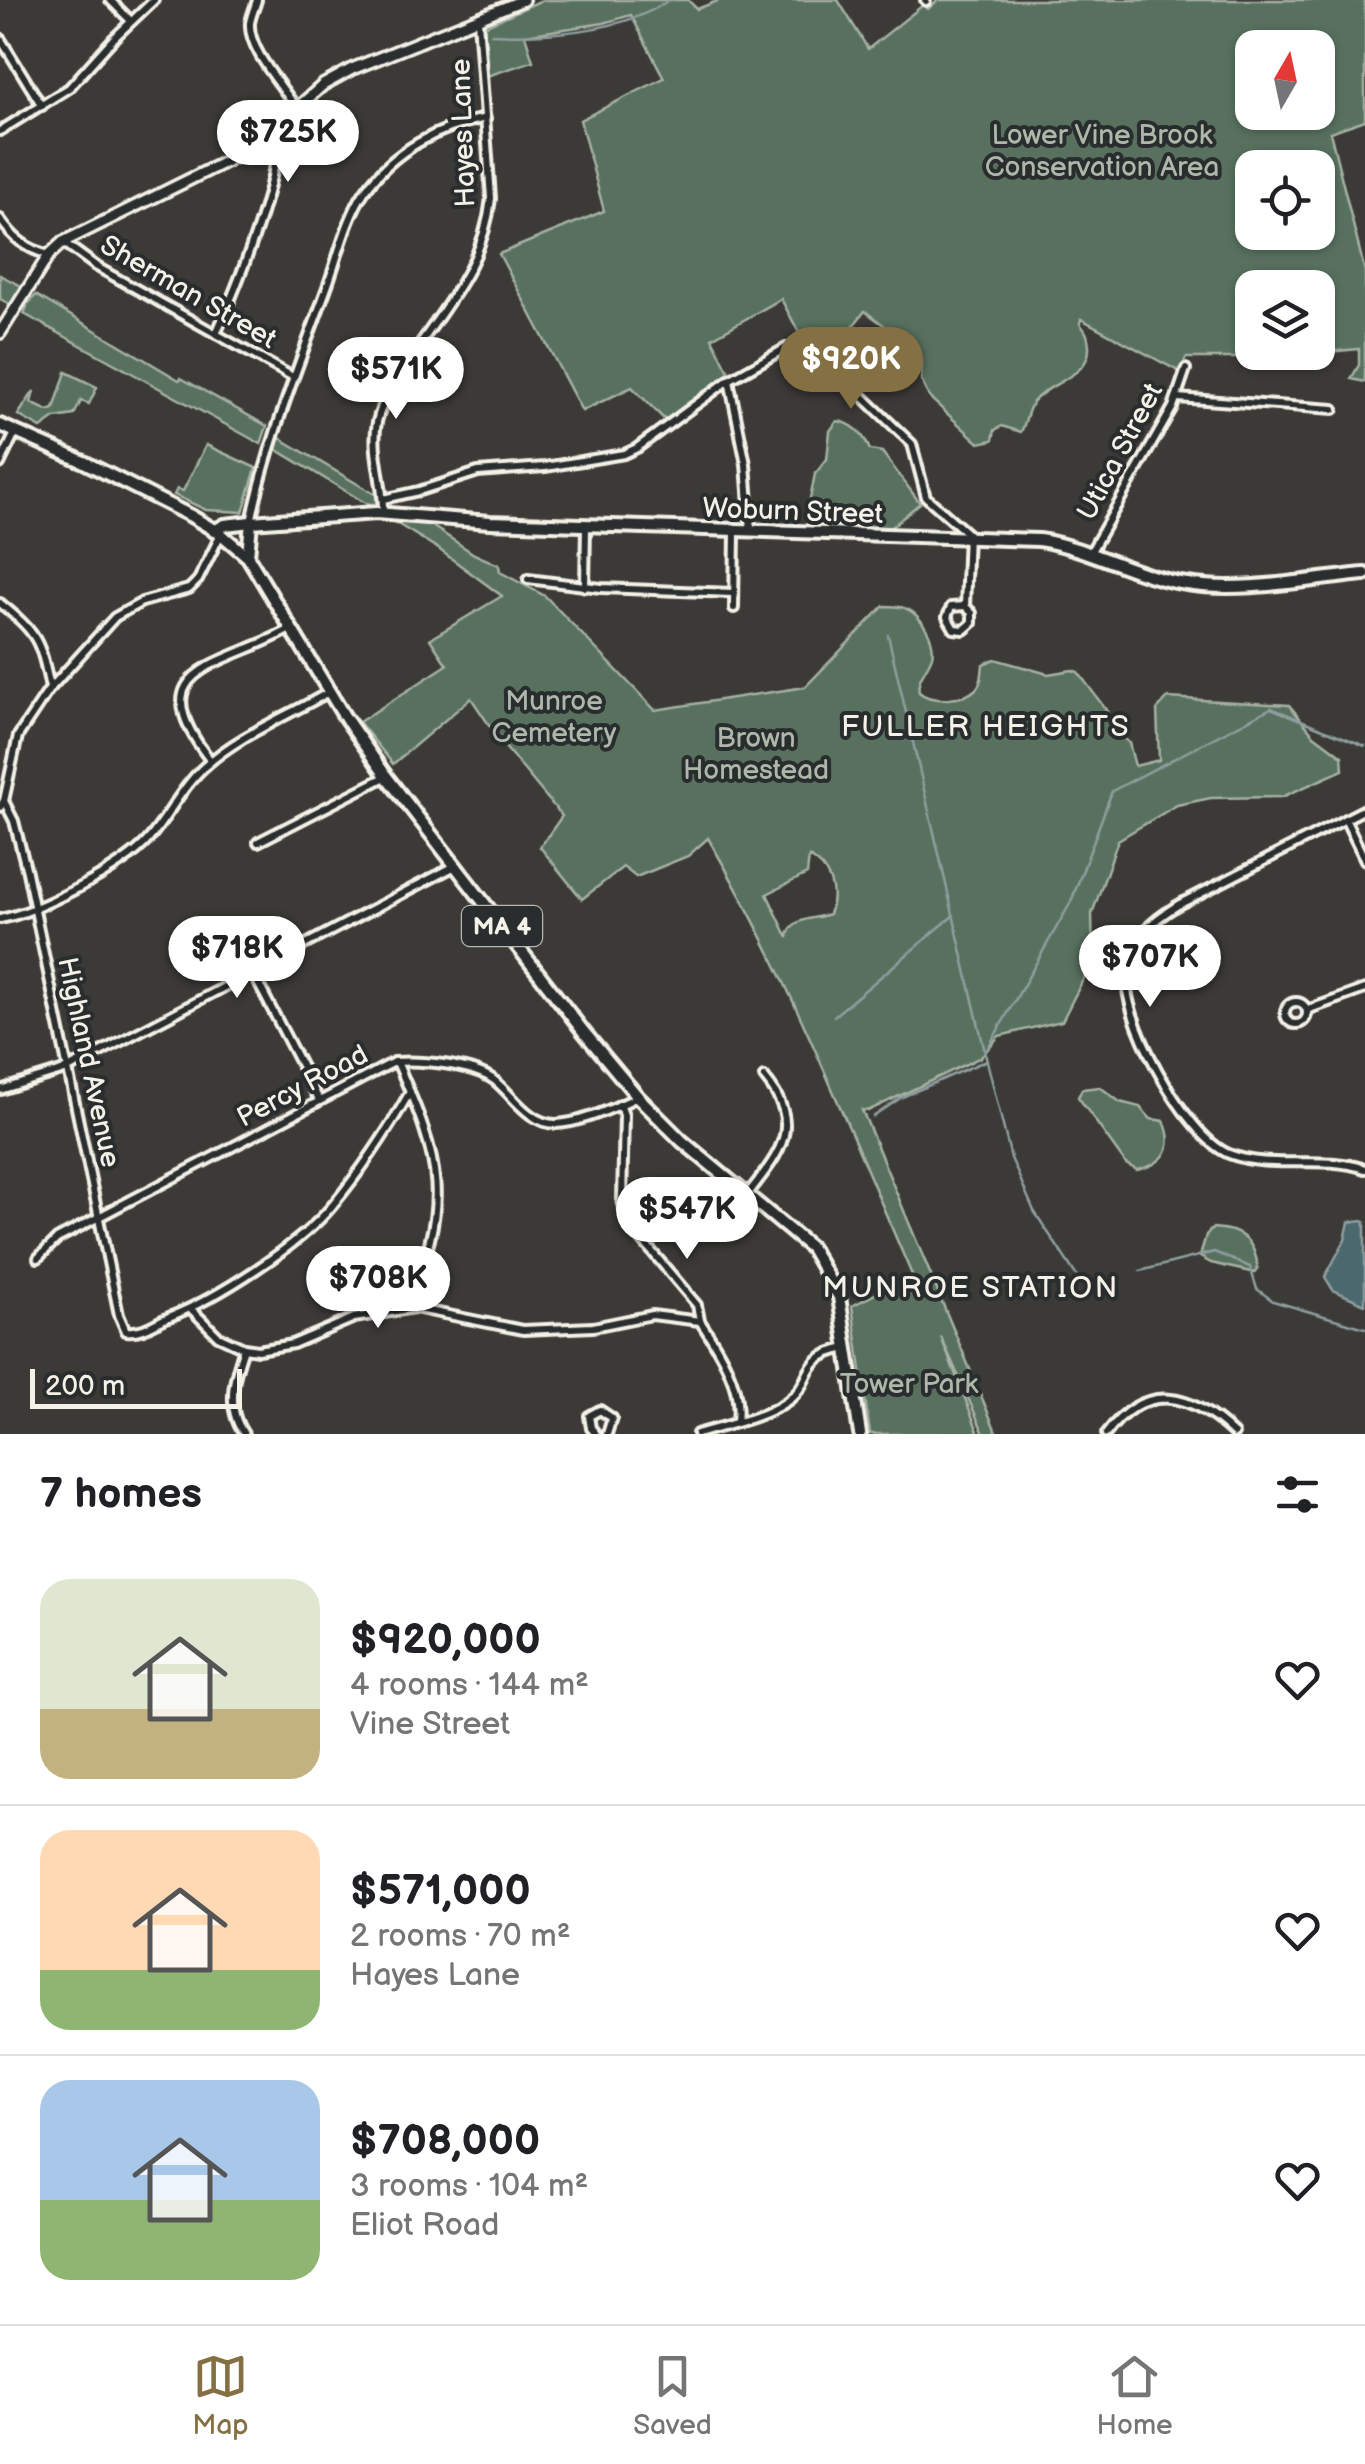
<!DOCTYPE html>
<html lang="en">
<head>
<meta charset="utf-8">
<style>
  :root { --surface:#fff; --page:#f6f6f6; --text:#202124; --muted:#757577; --line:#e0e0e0; --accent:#847042 }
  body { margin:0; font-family:"Balsamiq Sans",sans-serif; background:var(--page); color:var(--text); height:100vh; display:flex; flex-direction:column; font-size:38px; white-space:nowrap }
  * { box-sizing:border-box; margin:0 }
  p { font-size:32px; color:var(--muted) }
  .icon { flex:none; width:55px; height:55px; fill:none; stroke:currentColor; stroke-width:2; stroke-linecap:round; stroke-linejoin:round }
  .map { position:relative; height:1434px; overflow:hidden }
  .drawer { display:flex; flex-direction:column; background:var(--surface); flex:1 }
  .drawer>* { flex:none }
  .needle { width:65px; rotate:9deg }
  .tools { position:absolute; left:1235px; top:30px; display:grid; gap:20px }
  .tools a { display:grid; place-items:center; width:100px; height:100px; border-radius:20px; background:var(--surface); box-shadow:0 2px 8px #0004; font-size:50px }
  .scale { position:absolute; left:30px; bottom:25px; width:212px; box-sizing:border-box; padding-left:10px; border:5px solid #f4f1e8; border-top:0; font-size:28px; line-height:35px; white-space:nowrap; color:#f4f1e8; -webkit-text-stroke:8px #2a2d2e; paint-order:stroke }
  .price { position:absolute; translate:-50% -85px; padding:0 22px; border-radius:35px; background:#fff; color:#222; font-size:32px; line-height:65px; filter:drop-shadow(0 2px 5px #0008) }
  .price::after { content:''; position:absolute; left:50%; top:60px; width:30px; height:22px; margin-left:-15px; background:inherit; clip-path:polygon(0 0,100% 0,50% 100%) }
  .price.on { background:var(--accent); color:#fff }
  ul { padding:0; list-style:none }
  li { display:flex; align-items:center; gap:30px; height:250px; padding:0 40px }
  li+li { border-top:2px solid var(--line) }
  li span { display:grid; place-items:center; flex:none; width:280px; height:200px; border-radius:30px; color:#555 }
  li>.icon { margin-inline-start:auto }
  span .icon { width:120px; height:120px; fill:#fffc; stroke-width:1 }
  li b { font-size:42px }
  h2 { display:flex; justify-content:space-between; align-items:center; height:120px; padding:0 40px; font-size:42px }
  .menu { display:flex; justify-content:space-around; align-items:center; height:140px; border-top:2px solid var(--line); background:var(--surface); font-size:28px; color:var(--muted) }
  .menu a { display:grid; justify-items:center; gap:5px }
  .menu .on { color:var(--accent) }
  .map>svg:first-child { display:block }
  .green { fill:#58715f; stroke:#a6b1a4; stroke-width:2.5; fill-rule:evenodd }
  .water { fill:#4b676e; stroke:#8f9e9f; stroke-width:2.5 }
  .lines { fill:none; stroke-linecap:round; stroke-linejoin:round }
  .stream { stroke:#8f9e9f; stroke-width:2.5 }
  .street-casing { stroke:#f4f1e8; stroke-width:14 }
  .secondary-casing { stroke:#f4f1e8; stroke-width:16 }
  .primary-casing { stroke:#f4f1e8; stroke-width:18 }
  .street { stroke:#2a2d2e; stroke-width:6 }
  .secondary { stroke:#2a2d2e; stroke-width:9 }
  .primary { stroke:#2a2d2e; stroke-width:10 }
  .labels { text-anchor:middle; stroke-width:8; stroke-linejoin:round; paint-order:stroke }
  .shield { fill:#2a2d2e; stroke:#b7b6b0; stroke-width:2.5 }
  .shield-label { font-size:25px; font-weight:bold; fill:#f4f1e8 }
  .street-label { font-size:28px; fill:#f4f1e8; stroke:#2a2d2e }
  .park-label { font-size:28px; fill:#aeb7aa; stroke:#2a2d2e }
  .neighbourhood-label { font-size:30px; letter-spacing:2.5px; fill:#f4f1e8; stroke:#2a2d2e }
</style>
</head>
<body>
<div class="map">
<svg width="1365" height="1434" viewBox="0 0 1365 1434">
  <rect width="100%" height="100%" fill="#3b3a37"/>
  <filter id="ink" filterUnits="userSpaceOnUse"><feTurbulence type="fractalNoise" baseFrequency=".01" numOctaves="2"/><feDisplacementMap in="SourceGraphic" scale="20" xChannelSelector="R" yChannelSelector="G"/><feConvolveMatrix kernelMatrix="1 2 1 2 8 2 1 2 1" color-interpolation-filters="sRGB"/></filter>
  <g filter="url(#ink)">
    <g class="green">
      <path d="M542,0H688L697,9L720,0H838L868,49L923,5L928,9L938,0H1365V120L1330,132L1365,272V382L1351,379L1359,365V349L1266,358H1186L1180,372L1081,319L1080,324C1087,332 1088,336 1089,346C1091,377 1049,381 1033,402C1027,410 1026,423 1021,432L1002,426L995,430L993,440L979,443L929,397L921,380L922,361L906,342L865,311L833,351L819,341L802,338L781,299L712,338L730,374L665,420L632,387L582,411L499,254L604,211L580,120L664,78L631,15L604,23L525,35L533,61L487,76L484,26ZM1252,48H1318V112H1252ZM1252,168H1318V232H1252ZM1252,288H1318V352H1252Z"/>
      <path d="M0,275L21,286L17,296L29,303L36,295L179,380L181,378L267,426L261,444L24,314L27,306L16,299L12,305L0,299Z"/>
      <path d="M66,372L97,387L89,404L81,401L74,415L55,418L41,428L18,415L34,391L31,403L48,411L54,409Z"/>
      <path d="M837,421C854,423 864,435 870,450L882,452L920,503L889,529L828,528L829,512L815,521L806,518L815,474L827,459L830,431Z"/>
      <path d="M278,437L376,495V504H367L276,449Z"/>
      <path d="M206,445L256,468L243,512L206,510L174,495L177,489L183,491Z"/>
      <path d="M391,520L426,522L474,554L499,565L500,572L545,596L655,710L805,687L884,606C888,606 901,606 907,609C921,615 936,640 932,656C928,669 916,678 919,692C931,703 964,701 976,689C982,683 982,673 983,664L995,659L1048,674L1072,670L1078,672L1107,711L1112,727L1129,743L1135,766L1159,760L1157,710L1168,698L1289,705L1314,735L1342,756L1343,770L1282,797L1211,798L1177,805L1118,840L1092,914L1093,960L1062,1021L999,1036L981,1057L868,1111L862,1110L997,1434H984L941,1337L979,1434H870L852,1306L912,1275C848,1128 790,977 708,838L688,856L636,877L623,867L582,899L540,847L562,816L500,741L471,698L393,764L359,722L447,665L430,639L502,596L437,548ZM809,857C830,868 838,892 829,914C813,920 789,917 788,938L767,894L807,874Z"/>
      <path d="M1100,1087L1120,1102L1140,1107L1151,1119L1164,1121C1176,1148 1164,1164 1137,1170L1126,1164L1078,1097L1082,1089Z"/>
      <path d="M1213,1228C1241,1229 1255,1240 1258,1269L1255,1273L1211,1263L1200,1257L1206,1235Z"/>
    </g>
    <path class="water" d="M1362,1220L1365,1222V1304L1333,1290L1325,1277L1345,1240L1349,1222Z"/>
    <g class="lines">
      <g class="stream">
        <path d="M491,34C543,37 625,32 669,0"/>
        <path d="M888,635L985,1052"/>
        <path d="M834,1016L954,915"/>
        <path d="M873,1117L902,1097L987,1060"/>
        <path d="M1140,1271L1214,1252L1250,1267L1257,1289L1273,1301L1365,1328"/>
        <path d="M1078,1278L1034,1211L1011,1158L985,1053L1071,902L1112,791L1271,708L1365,746"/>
      </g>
      <g class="street-casing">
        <g id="street">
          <path d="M110,0L131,21"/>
          <path d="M257,0C255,7 251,16 250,23C248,50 283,86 296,108"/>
          <path d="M925,0L926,1"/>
          <path d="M0,38L42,106"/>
          <path d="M0,131L69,88L114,38L154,0"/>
          <path d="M0,219C13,238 26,249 49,255"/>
          <path d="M63,242L97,267L293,377"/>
          <path d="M216,334C234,293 286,169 275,128"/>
          <path d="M729,380L746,464L751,531"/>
          <path d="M1177,398L1334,409"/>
          <path d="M0,464L15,433"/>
          <path d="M383,499L419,491L478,472L545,467L624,454L637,448L729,380L786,348L817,347L836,357L856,390L912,444L926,497L968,534L965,606L951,607L947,617L954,629L964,630L972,623V613L965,606"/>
          <path d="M383,513C384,484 371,451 377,422C382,400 397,378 409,360C445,306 484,265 491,198L478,20"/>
          <path d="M251,522C268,441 298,367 326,290C337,261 347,216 365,191C393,151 438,127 486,118"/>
          <path d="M1090,553L1173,407L1186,369"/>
          <path d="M528,579L601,588L733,593"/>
          <path d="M585,587L586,525"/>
          <path d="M0,603C38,634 40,640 50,688"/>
          <path d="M734,608L735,531"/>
          <path d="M211,761C135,665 225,667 292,628"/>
          <path d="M4,801L14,821L27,872L119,1315L126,1331C144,1333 153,1323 169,1317C216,1299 300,1245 332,1206C362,1170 387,1132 410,1092"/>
          <path d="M0,807L4,801L18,736L48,691L115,617L142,602L189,589L198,580L221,534"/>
          <path d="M1365,809L1178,905C1152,921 1133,936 1127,968C1117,1013 1186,1137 1229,1154C1273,1171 1321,1154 1365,1169"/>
          <path d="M1345,819L1365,860"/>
          <path d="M258,842L385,777"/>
          <path d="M0,919C38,912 122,869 148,840C168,817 181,788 204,767C239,735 288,716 329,692"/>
          <path d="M253,973L319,1100"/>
          <circle cx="1296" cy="1013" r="11"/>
          <path d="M1307,1010L1365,989"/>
          <path d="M397,1062C442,1164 452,1203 405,1309"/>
          <path d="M0,1090L68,1069L455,866"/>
          <path d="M620,1104L624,1115L622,1200L627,1222L697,1305L700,1320"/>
          <path d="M747,1195C781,1152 804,1125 764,1077"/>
          <path d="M38,1258L57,1239L394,1062C420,1060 472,1064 494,1080C513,1095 529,1124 556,1124C583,1123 614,1107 638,1097"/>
          <path d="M191,1309L218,1336L244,1348L258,1350L293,1344L354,1318L414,1308L523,1330L593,1327L652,1315L700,1321C718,1348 742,1385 737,1420"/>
          <path d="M244,1434C225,1407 234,1377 244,1348"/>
          <path d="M596,1434L591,1428L589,1416L600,1410L612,1418L607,1434"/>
          <path d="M697,1434C726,1425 761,1419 786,1402C816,1382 797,1357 847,1348"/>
          <path d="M1106,1434C1146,1381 1191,1393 1234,1434"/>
        </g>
      </g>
      <g class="secondary-casing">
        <path id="secondary" d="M0,333L49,255L63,242L235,157L275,128L323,85L352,69L523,0"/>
      </g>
      <g class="primary-casing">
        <g id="primary">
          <path d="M0,425L84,462L191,516L221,534L248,557L344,716L386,776L583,1031L638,1097L682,1141L811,1248L839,1297L860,1434"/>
          <path d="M214,531L225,525L251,522L376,513L490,522L1039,540C1091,548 1136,577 1187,584C1242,593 1309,579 1365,574"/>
          <path d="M248,556L251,522"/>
        </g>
      </g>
      <use href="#street" class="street"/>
      <use href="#secondary" class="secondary"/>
      <use href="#primary" class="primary"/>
    </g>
  </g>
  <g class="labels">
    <rect class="shield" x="462" y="906" width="80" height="40" rx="8"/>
    <g class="shield-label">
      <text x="502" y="935">MA 4</text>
    </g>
    <g class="street-label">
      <text transform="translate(462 133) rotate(-92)" y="10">Hayes Lane</text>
      <text transform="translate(189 291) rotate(30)" y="10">Sherman Street</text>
      <text transform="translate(1119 451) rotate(-62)" y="10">Utica Street</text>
      <text transform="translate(793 510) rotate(2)" y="10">Woburn Street</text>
      <text transform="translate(90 1062) rotate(78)" y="10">Highland Avenue</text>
      <text transform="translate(302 1085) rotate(-28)" y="10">Percy Road</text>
    </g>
    <g class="park-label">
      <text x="1102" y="144">Lower Vine Brook<tspan x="1102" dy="32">Conservation Area</tspan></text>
      <text x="554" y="710">Munroe<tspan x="554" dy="32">Cemetery</tspan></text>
      <text x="756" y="747">Brown<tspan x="756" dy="32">Homestead</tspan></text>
      <text x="909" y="1393">Tower Park</text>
    </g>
    <g class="neighbourhood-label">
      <text x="986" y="736">FULLER HEIGHTS</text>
      <text x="971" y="1297">MUNROE STATION</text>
    </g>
  </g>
</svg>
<div class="tools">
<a><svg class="needle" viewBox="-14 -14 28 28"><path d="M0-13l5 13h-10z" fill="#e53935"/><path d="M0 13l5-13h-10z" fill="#757577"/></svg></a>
<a><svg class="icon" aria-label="locate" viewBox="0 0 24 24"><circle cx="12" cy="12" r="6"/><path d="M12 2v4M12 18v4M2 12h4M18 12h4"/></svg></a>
<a><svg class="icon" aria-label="layers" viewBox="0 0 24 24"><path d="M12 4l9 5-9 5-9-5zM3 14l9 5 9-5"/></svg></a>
</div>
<div class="scale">200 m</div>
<b class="price" style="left:288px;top:185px">$725K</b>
<b class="price on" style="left:851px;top:412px">$920K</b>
<b class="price" style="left:396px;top:422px">$571K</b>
<b class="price" style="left:237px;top:1001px">$718K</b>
<b class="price" style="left:1150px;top:1010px">$707K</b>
<b class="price" style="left:687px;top:1262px">$547K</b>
<b class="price" style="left:378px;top:1331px">$708K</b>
</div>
<section class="drawer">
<h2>7 homes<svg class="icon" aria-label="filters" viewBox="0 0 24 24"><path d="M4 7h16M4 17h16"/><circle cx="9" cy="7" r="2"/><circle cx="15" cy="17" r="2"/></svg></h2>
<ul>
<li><span style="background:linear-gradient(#dfe7d0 65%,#c2b280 0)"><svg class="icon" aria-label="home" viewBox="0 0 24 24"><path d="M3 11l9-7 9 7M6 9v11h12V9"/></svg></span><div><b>$920,000</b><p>4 rooms · 144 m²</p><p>Vine Street</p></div><svg class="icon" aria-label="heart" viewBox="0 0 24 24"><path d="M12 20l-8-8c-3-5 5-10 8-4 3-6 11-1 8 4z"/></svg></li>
<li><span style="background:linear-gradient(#ffd9b3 70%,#8fb573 0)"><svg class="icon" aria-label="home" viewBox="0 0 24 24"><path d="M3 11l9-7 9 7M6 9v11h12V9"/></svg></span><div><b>$571,000</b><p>2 rooms · 70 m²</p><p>Hayes Lane</p></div><svg class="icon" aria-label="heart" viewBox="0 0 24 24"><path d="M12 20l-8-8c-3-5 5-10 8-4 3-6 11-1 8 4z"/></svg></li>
<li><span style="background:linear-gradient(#a9c7e8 60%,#8fb573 0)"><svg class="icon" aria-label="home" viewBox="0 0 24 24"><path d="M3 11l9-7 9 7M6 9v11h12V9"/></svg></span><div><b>$708,000</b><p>3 rooms · 104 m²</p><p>Eliot Road</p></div><svg class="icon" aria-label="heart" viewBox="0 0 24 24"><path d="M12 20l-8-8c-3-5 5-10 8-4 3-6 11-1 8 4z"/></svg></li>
</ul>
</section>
<nav class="menu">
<a class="on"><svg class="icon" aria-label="map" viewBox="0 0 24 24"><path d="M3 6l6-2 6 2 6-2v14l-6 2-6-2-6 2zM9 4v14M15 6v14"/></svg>Map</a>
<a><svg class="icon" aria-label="saved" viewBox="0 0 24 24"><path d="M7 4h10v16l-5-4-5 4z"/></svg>Saved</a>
<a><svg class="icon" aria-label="home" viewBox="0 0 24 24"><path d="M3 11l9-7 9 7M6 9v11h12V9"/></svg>Home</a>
</nav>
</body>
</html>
